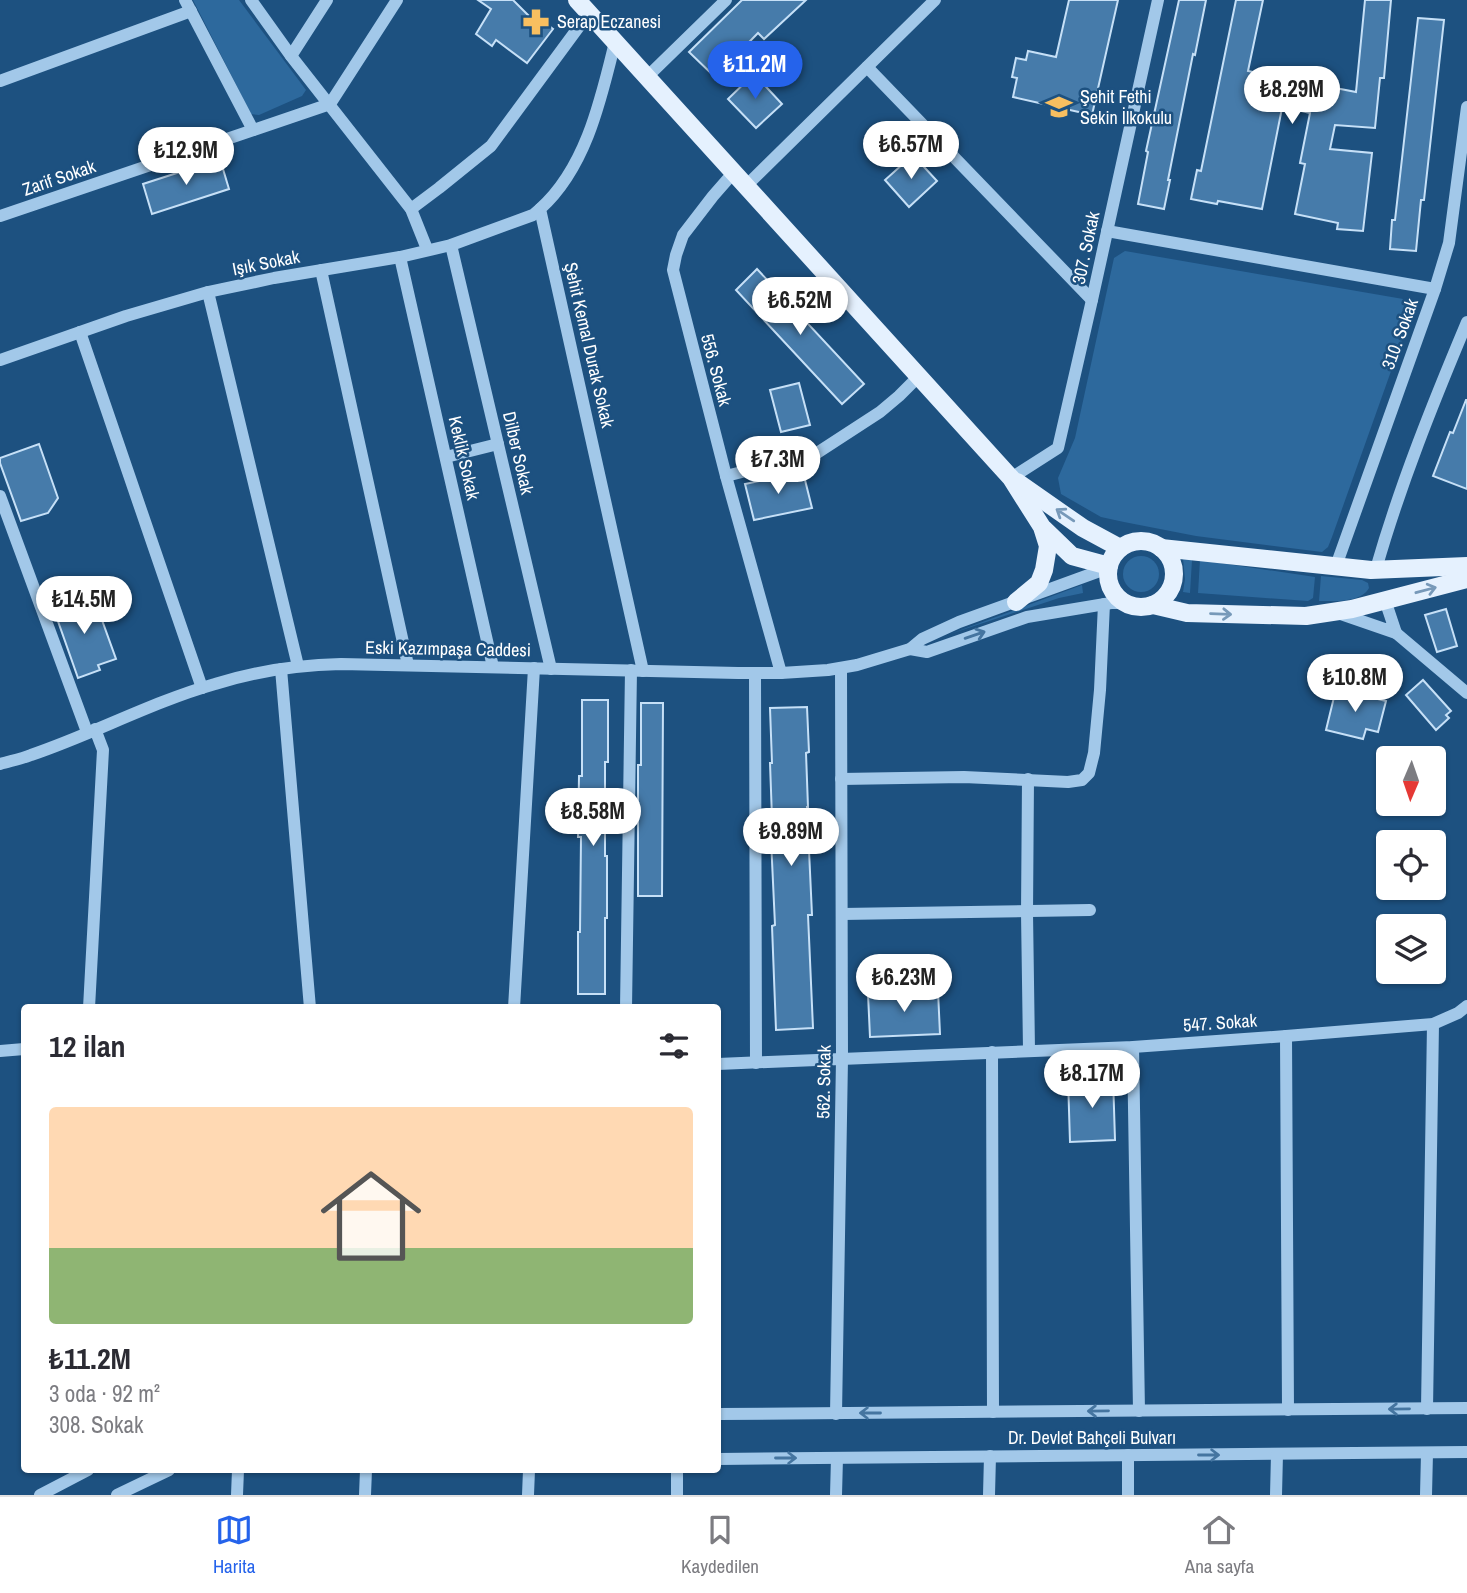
<!DOCTYPE html>
<html lang="tr">
<head>
<meta charset="utf-8">
<style>
  :root { --surface:#fff; --page:#f2f2f3; --text:#2b2b33; --muted:#7c7c81; --line:#e1e1e2; --accent:#2563eb }
  body { margin:0; font-family:"Archivo Narrow",sans-serif; background:var(--page); color:var(--text); height:100vh; display:flex; flex-direction:column; font-size:26px; white-space:nowrap }
  * { box-sizing:border-box; margin:0 }
  p { font-size:23px; color:var(--muted) }
  .icon { flex:none; width:38px; height:38px; fill:none; stroke:currentColor; stroke-width:2; stroke-linecap:round; stroke-linejoin:round }
  .map { position:relative; flex:1; overflow:hidden }
  .panel { position:absolute; left:21px; top:1004px; width:700px; height:469px; display:flex; flex-direction:column; background:var(--surface); border-radius:7px; box-shadow:0 2px 5px #0004 }
  .panel>* { flex:none }
  .needle { width:46px; rotate:182deg }
  .fabs { position:absolute; left:1376px; top:746px; display:grid; gap:14px }
  .fabs a { display:grid; place-items:center; width:70px; height:70px; border-radius:7px; background:var(--surface); box-shadow:0 2px 5px #0004; font-size:35px }
  .price { position:absolute; translate:-50% -60px; padding:0 16px; border-radius:24px; background:#fff; color:#222; font-size:23px; line-height:46px; filter:drop-shadow(0 2px 4px #0008) }
  .price::after { content:''; position:absolute; left:50%; top:42px; width:21px; height:16px; margin-left:-10px; background:inherit; clip-path:polygon(0 0,100% 0,50% 100%) }
  .price.current { background:var(--accent); color:#fff }
  ul { padding:0; list-style:none }
  li { display:grid; align-content:center; gap:14px; height:371px; padding:0 28px }
  li span { display:grid; place-items:center; height:217px; border-radius:7px; color:#555 }
  li>.icon { margin-inline-start:auto }
  span .icon { width:126px; height:126px; fill:#fffc; stroke-width:1 }
  li b { font-size:30px }
  h2 { display:flex; justify-content:space-between; align-items:center; height:84px; padding:0 28px; font-size:30px }
  .tab-bar { display:flex; justify-content:space-around; align-items:center; height:98px; border-top:2px solid var(--line); background:var(--surface); font-size:19px; color:var(--muted) }
  .tab-bar a { display:grid; justify-items:center; gap:4px }
  .tab-bar .current { color:var(--accent) }
  .map>svg:first-child { display:block }
  .green { fill:#2d699d }
  .building { fill:#467baa; stroke:#c6e0f7; stroke-width:2 }
  .lines { fill:none; stroke-linecap:round; stroke-linejoin:round }
  .minor { stroke:#a2c8e9; stroke-width:12 }
  .major { stroke:#e5f1fe; stroke-width:18 }
  .oneway { stroke:#7799b9 }
  .oneway2 { stroke:#4575a0 }
  .labels { text-anchor:middle; stroke-width:5; stroke-linejoin:round; paint-order:stroke }
  .poi-label { font-size:18px; fill:#fff; stroke:#1d5180; text-anchor:start }
  .street-label { font-size:18px; fill:#fff; stroke:#1d5180 }
</style>
</head>
<body>
<div class="map">
<svg width="1467" height="1495" viewBox="0 0 1467 1495">
  <rect width="100%" height="100%" fill="#1d5180"/>
  <g class="green">
    <path d="M193,0H239L306,90L302,96L259,115L251,114Z"/>
    <path d="M1125,251L1403,299L1411,315L1332,537L1328,547L1322,552L1196,536L1124,522L1101,517L1061,494L1058,478L1075,438L1114,258Z"/>
    <circle cx="1141" cy="574" r="18"/>
    <path d="M1183,558L1192,560L1190,593L1183,592L1185,579Z"/>
    <path d="M1200,560L1315,577L1313,598L1308,601L1198,593Z"/>
    <path d="M1321,576L1362,580L1368,583L1369,588C1361,603 1334,601 1319,601Z"/>
    <path d="M1082,585L1083,593L1059,598L950,634Z"/>
  </g>
  <g class="building">
    <path d="M478,0H513L529,16L532,13L553,29L527,63L496,40L492,46L476,34L491,9Z"/>
    <path d="M742,0H806L764,39L758,33L715,77L689,52Z"/>
    <path d="M1069,0H1118L1092,115L1013,97L1017,78L1012,77L1016,58L1026,60L1028,51L1056,57Z"/>
    <path d="M1179,0H1206L1195,55L1193,54L1168,180H1170L1164,209L1138,204L1148,152L1146,151Z"/>
    <path d="M1236,0H1263L1248,71L1356,92L1365,0H1391L1384,78H1380L1375,128L1335,125L1330,149L1372,153L1363,231L1337,229L1338,223L1295,214L1305,164L1300,163L1310,113L1284,107L1282,108L1262,209L1218,201L1217,204L1191,199L1197,170L1201,171Z"/>
    <path d="M1418,18L1444,20L1424,200H1421L1416,251L1390,249L1392,220H1395Z"/>
    <path d="M754,74L782,104L756,128L728,99Z"/>
    <path d="M913,155L937,181L909,207L885,180Z"/>
    <path d="M220,159L229,189L152,214L143,184Z"/>
    <path d="M757,269L864,384L842,404L736,290Z"/>
    <path d="M799,383L810,425L781,432L770,390Z"/>
    <path d="M1466,400H1467V489L1433,476L1450,432L1453,433Z"/>
    <path d="M39,444L58,498L48,513L21,521L0,463V458Z"/>
    <path d="M803,472L812,508L754,520L745,484Z"/>
    <path d="M77,598L79,603L94,598L116,659L98,665L100,670L78,678L53,607Z"/>
    <path d="M1446,609L1457,646L1437,652L1425,615Z"/>
    <path d="M1423,680L1451,711L1446,715L1449,718L1436,730L1406,695Z"/>
    <path d="M1336,689L1386,701L1378,732L1366,729L1363,739L1326,730Z"/>
    <path d="M582,700H608V762H605V856H607V918H605V994H578V932H580L581,837H578L579,776H582Z"/>
    <path d="M641,703H663L662,896H638V765H641Z"/>
    <path d="M807,707L809,752L806,753L808,807H807L812,915H808L813,1028L776,1030L772,926L775,925L770,818H772L770,763H772L770,708Z"/>
    <path d="M938,991L940,1034L870,1037L868,994Z"/>
    <path d="M1113,1077L1115,1140L1070,1142L1068,1079Z"/>
  </g>
  <g class="lines">
    <g class="minor">
      <path d="M185,0L253,130"/>
      <path d="M251,0L291,56L411,209L427,249"/>
      <path d="M615,42C601,99 586,168 540,209L643,671"/>
      <path d="M291,56L327,0"/>
      <path d="M867,67L1092,300"/>
      <path d="M647,77L726,0"/>
      <path d="M0,81L191,11"/>
      <path d="M734,172L713,196L683,235L676,255L673,270L726,476L781,673"/>
      <path d="M746,186L935,0"/>
      <path d="M411,209L439,188L491,146L589,13"/>
      <path d="M0,216L330,104L397,0"/>
      <path d="M1107,231L1435,289"/>
      <path d="M451,245L551,669"/>
      <path d="M400,257L493,667"/>
      <path d="M321,270L408,665"/>
      <path d="M208,292L298,666"/>
      <path d="M80,332L202,688"/>
      <path d="M0,360L126,316L208,292L274,278L400,257L451,245L533,215L540,209"/>
      <path d="M446,457L498,444"/>
      <path d="M726,476L817,453L880,412L899,396L918,377"/>
      <path d="M1011,478L1058,448L1092,300L1158,0"/>
      <path d="M0,496L87,732"/>
      <path d="M1336,566L1435,289L1449,243L1467,107"/>
      <path d="M1376,569C1400,485 1433,403 1467,322"/>
      <path d="M1338,613L1396,633L1385,600"/>
      <path d="M1396,633L1467,693"/>
      <path d="M910,649L927,652L1027,617L1111,603H1123"/>
      <path d="M281,669L310,1008"/>
      <path d="M755,673L756,1063"/>
      <path d="M0,764C10,761 21,759 31,755C93,734 152,702 215,684C256,671 298,665 341,664L738,673H781L828,670L857,665L910,649L922,639L959,622L1108,568"/>
      <path d="M841,779L964,777L1068,782L1082,780L1089,773L1094,753L1100,690L1104,604"/>
      <path d="M1028,779L1027,913L1029,1050"/>
      <path d="M842,914L1090,910"/>
      <path d="M89,1008L103,750L95,729"/>
      <path d="M514,1008L534,668"/>
      <path d="M626,1008L631,670"/>
      <path d="M1286,1036L1288,1410"/>
      <path d="M1133,1047L1139,1411"/>
      <path d="M0,1051L24,1049"/>
      <path d="M992,1052L993,1412"/>
      <path d="M718,1064L1133,1047L1286,1036L1433,1024L1458,1013L1467,1006"/>
      <path d="M1427,1409L1433,1024"/>
      <path d="M718,1414L1467,1408"/>
      <path d="M836,1414L842,1059L841,668"/>
      <path d="M718,1459L1467,1452"/>
      <path d="M40,1495L88,1470"/>
      <path d="M117,1495L169,1470"/>
      <path d="M237,1495L238,1470"/>
      <path d="M365,1495L366,1470"/>
      <path d="M528,1495L529,1470"/>
      <path d="M677,1495V1470"/>
      <path d="M836,1495L837,1458"/>
      <path d="M989,1495L990,1456"/>
      <path d="M1128,1495V1455"/>
      <path d="M1276,1495L1277,1454"/>
      <path d="M1426,1495L1427,1453"/>
    </g>
    <g class="major">
      <path d="M577,0L1011,478L1042,527L1048,546L1044,570L1039,583L1016,602"/>
      <path d="M1017,482L1083,528L1120,548"/>
      <path d="M1044,529L1072,556L1109,566"/>
      <circle cx="1141" cy="574" r="33"/>
      <path d="M1161,548L1371,570L1467,566"/>
      <path d="M1153,605L1187,613L1306,616L1352,609L1467,579"/>
    </g>
  </g>
  <defs><path id="oneway-shaft" d="M-6 0H5M1.5-3L5.5 0L1.5 3" fill="none" stroke-width="1.6" stroke-linecap="round" stroke-linejoin="round" transform="scale(1.75)"/></defs>
  <g class="oneway">
    <use href="#oneway-shaft" transform="translate(1065 515) rotate(-146)"/>
    <use href="#oneway-shaft" transform="translate(1426 590) rotate(-15)"/>
    <use href="#oneway-shaft" transform="translate(1221 614) rotate(2)"/>
  </g>
  <g class="oneway2">
    <use href="#oneway-shaft" transform="translate(975 635) rotate(-19)"/>
    <use href="#oneway-shaft" transform="translate(1399 1409) rotate(179)"/>
    <use href="#oneway-shaft" transform="translate(1098 1411) rotate(179)"/>
    <use href="#oneway-shaft" transform="translate(870 1413) rotate(180)"/>
    <use href="#oneway-shaft" transform="translate(1209 1455)"/>
    <use href="#oneway-shaft" transform="translate(786 1458)"/>
  </g>
  <defs>
    <g id="pharmacy-bare" transform="scale(2.1)"><path d="M-2-6h4v4h4v4h-4v4h-4v-4h-4v-4h4Z" fill="#f8bf60" stroke="#1d5180" stroke-width="2.5" paint-order="stroke"/></g>
    <g id="school-bare" transform="scale(2.1)"><path d="M0-5L7-2L0 1L-7-2ZM-4 1L0 2.5L4 1V4Q0 6-4 4Z" fill="#f8bf60" stroke="#1d5180" stroke-width="2.5" paint-order="stroke"/></g>
  </defs>
  <g fill-rule="evenodd">
    <use href="#pharmacy-bare" x="536" y="22"/>
    <use href="#school-bare" x="1059" y="107"/>
  </g>
  <g class="labels">
    <g class="poi-label">
      <text x="557" y="28">Serap Eczanesi</text>
      <text x="1080" y="103">Şehit Fethi<tspan x="1080" dy="21">Sekin İlkokulu</tspan></text>
    </g>
    <g class="street-label">
      <text transform="translate(59 178) rotate(-19)" y="6">Zarif Sokak</text>
      <text transform="translate(1086 248) rotate(-78)" y="6">307. Sokak</text>
      <text transform="translate(266 263) rotate(-11)" y="6">Işık Sokak</text>
      <text transform="translate(1400 334) rotate(-70)" y="6">310. Sokak</text>
      <text transform="translate(589 345) rotate(77)" y="6">Şehit Kemal Durak Sokak</text>
      <text transform="translate(716 370) rotate(75)" y="6">556. Sokak</text>
      <text transform="translate(518 453) rotate(77)" y="6">Dilber Sokak</text>
      <text transform="translate(464 458) rotate(77)" y="6">Keklik Sokak</text>
      <text transform="translate(448 649) rotate(1)" y="6">Eski Kazımpaşa Caddesi</text>
      <text transform="translate(1220 1023) rotate(-4)" y="6">547. Sokak</text>
      <text transform="translate(824 1082) rotate(-89)" y="6">562. Sokak</text>
      <text x="1092" y="1444">Dr. Devlet Bahçeli Bulvarı</text>
    </g>
  </g>
</svg>
<div class="fabs">
<a><svg class="needle" viewBox="-14 -14 28 28"><path d="M0-13l5 13h-10z" fill="#e53935"/><path d="M0 13l5-13h-10z" fill="#7c7c81"/></svg></a>
<a><svg class="icon" aria-label="locate" viewBox="0 0 24 24"><circle cx="12" cy="12" r="6"/><path d="M12 2v4M12 18v4M2 12h4M18 12h4"/></svg></a>
<a><svg class="icon" aria-label="layers" viewBox="0 0 24 24"><path d="M12 4l9 5-9 5-9-5zM3 14l9 5 9-5"/></svg></a>
</div>
<b class="price current" style="left:755px;top:101px">₺11.2M</b>
<b class="price" style="left:1292px;top:126px">₺8.29M</b>
<b class="price" style="left:911px;top:181px">₺6.57M</b>
<b class="price" style="left:186px;top:187px">₺12.9M</b>
<b class="price" style="left:800px;top:337px">₺6.52M</b>
<b class="price" style="left:778px;top:496px">₺7.3M</b>
<b class="price" style="left:84px;top:636px">₺14.5M</b>
<b class="price" style="left:1355px;top:714px">₺10.8M</b>
<b class="price" style="left:593px;top:848px">₺8.58M</b>
<b class="price" style="left:791px;top:868px">₺9.89M</b>
<b class="price" style="left:904px;top:1014px">₺6.23M</b>
<b class="price" style="left:1092px;top:1110px">₺8.17M</b>
<section class="panel">
<h2>12 ilan<svg class="icon" aria-label="filters" viewBox="0 0 24 24"><path d="M4 7h16M4 17h16"/><circle cx="9" cy="7" r="2"/><circle cx="15" cy="17" r="2"/></svg></h2>
<ul>
<li><span style="background:linear-gradient(#ffd9b3 65%,#8fb573 0)"><svg class="icon" aria-label="home" viewBox="0 0 24 24"><path d="M3 11l9-7 9 7M6 9v11h12V9"/></svg></span><div><b>₺11.2M</b><p>3 oda · 92 m²</p><p>308. Sokak</p></div></li>
</ul>
</section>
</div>
<nav class="tab-bar">
<a class="current"><svg class="icon" aria-label="map" viewBox="0 0 24 24"><path d="M3 6l6-2 6 2 6-2v14l-6 2-6-2-6 2zM9 4v14M15 6v14"/></svg>Harita</a>
<a><svg class="icon" aria-label="saved" viewBox="0 0 24 24"><path d="M7 4h10v16l-5-4-5 4z"/></svg>Kaydedilen</a>
<a><svg class="icon" aria-label="home" viewBox="0 0 24 24"><path d="M3 11l9-7 9 7M6 9v11h12V9"/></svg>Ana sayfa</a>
</nav>
</body>
</html>
